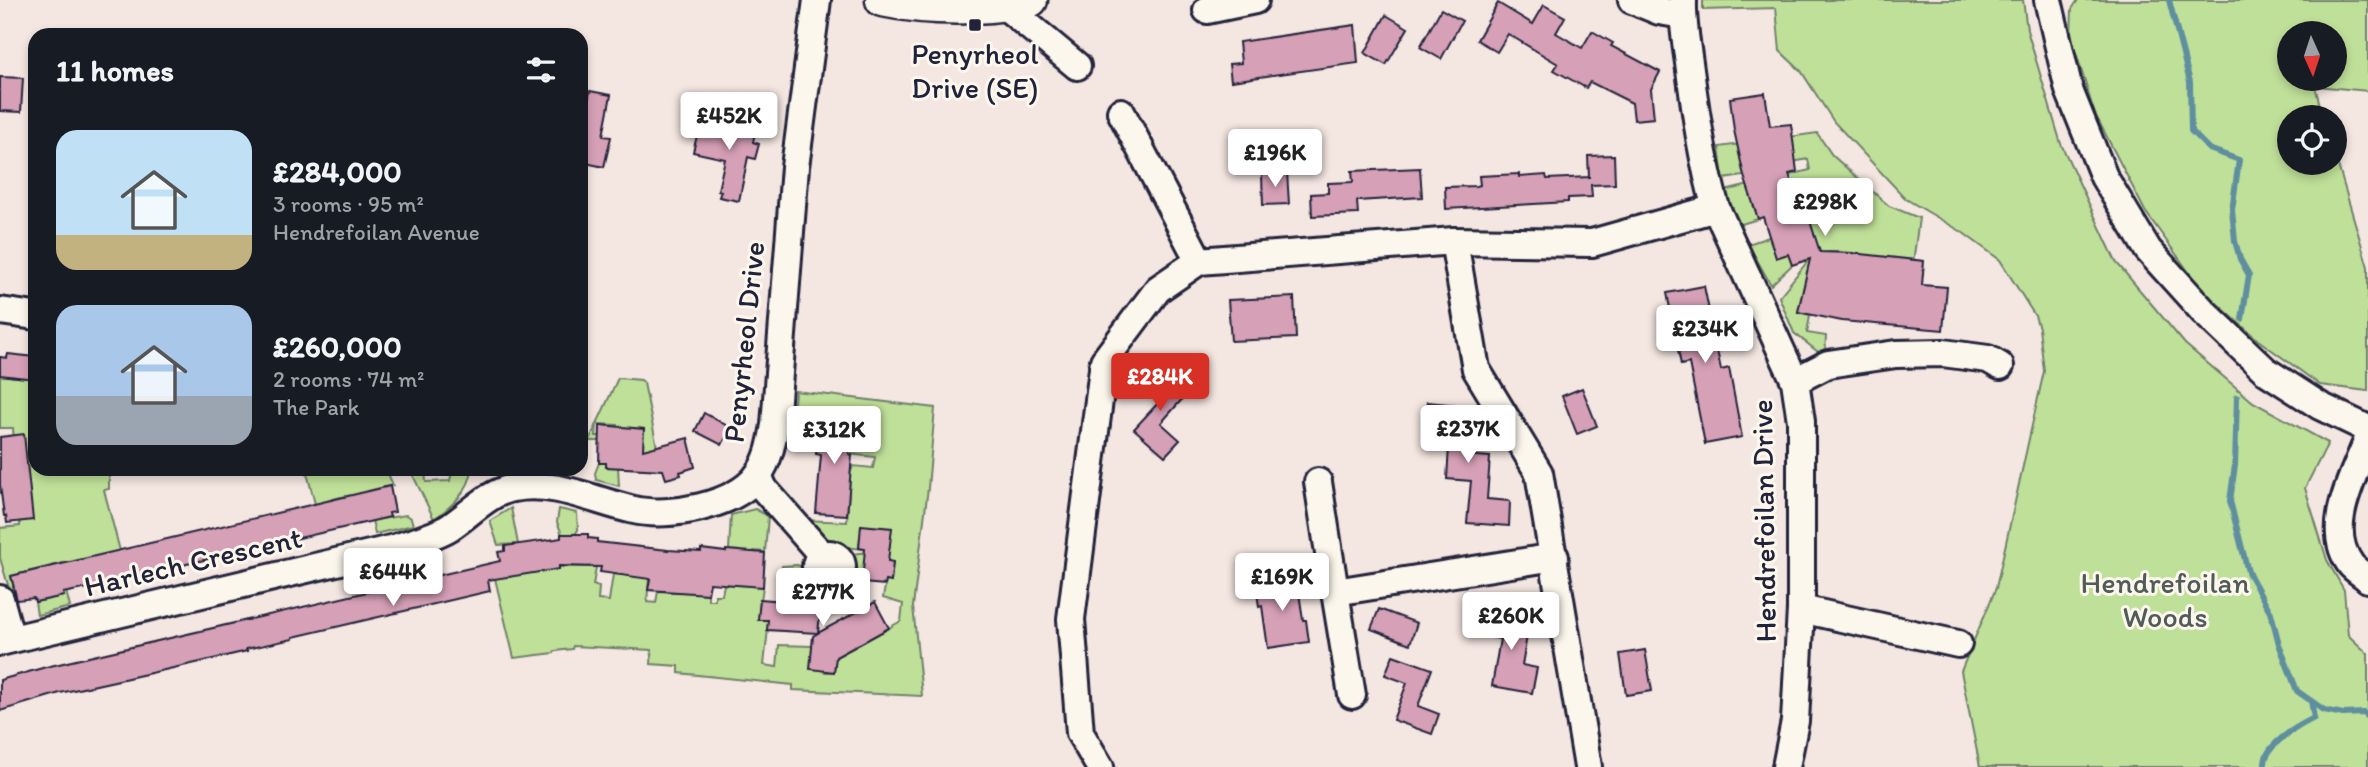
<!DOCTYPE html>
<html lang="en">
<head>
<meta charset="utf-8">
<style>
  :root { --surface:#171b24; --page:#20242c; --text:#f1f3f6; --muted:#9ea1a6; --accent:#d93025 }
  body { margin:0; font-family:Itim,sans-serif; background:var(--page); color:var(--text); height:100vh; display:flex; flex-direction:column; font-size:26px; white-space:nowrap }
  * { box-sizing:border-box; margin:0 }
  p { font-size:23px; color:var(--muted) }
  .icon { flex:none; width:38px; height:38px; fill:none; stroke:currentColor; stroke-width:2; stroke-linecap:round; stroke-linejoin:round }
  .map { position:relative; flex:1; overflow:hidden }
  .panel { position:absolute; left:28px; top:28px; width:560px; height:448px; display:flex; flex-direction:column; background:var(--surface); border-radius:21px; box-shadow:0 4px 10px #0003 }
  .panel>* { flex:none }
  .needle { width:46px; rotate:177deg }
  .tools { position:absolute; left:2277px; top:21px; display:grid; gap:14px }
  .tools a { display:grid; place-items:center; width:70px; height:70px; border-radius:50%; background:var(--surface); box-shadow:0 4px 10px #0003; font-size:35px }
  .price { position:absolute; translate:-50% -60px; padding:0 16px; border-radius:7px; background:#fff; color:#222; font-size:23px; line-height:46px; filter:drop-shadow(0 2px 4px #0008) }
  .price::after { content:''; position:absolute; left:50%; top:42px; width:21px; height:16px; margin-left:-10px; background:inherit; clip-path:polygon(0 0,100% 0,50% 100%) }
  .price.on { background:var(--accent); color:#fff }
  ul { padding:0; list-style:none }
  li { display:flex; align-items:center; gap:21px; height:175px; padding:0 28px }
  li span { display:grid; place-items:center; flex:none; width:196px; height:140px; border-radius:21px; color:#555 }
  li>.icon { margin-inline-start:auto }
  span .icon { width:84px; height:84px; fill:#fffc; stroke-width:1 }
  li b { font-size:30px }
  h2 { display:flex; justify-content:space-between; align-items:center; height:84px; padding:0 28px; font-size:30px }
  .map>svg:first-child { display:block }
  .green { fill:#bfe099; stroke:#70816a; stroke-width:2; fill-rule:evenodd }
  .lines { fill:none; stroke-linecap:round; stroke-linejoin:round }
  .stream { stroke:#5e8f9f; stroke-width:6 }
  .building { fill:#d6a0b6; stroke:#22223b; stroke-width:2 }
  .minor-casing { stroke:#22223b; stroke-width:32 }
  .major-casing { stroke:#22223b; stroke-width:37 }
  .minor { stroke:#fbf7ec; stroke-width:26 }
  .major { stroke:#fbf7ec; stroke-width:32 }
  .poi-dot { fill:#22223b; stroke:#fbf7ec; stroke-width:2.5 }
  .labels { text-anchor:middle; stroke-width:6; stroke-linejoin:round; paint-order:stroke }
  .poi-label { font-size:30px; fill:#22223b; stroke:#fbf7ec }
  .street-label { font-size:30px; fill:#22223b; stroke:#fbf7ec }
  .park-label { font-size:30px; fill:#515b57; stroke:#fbf7ec }
</style>
</head>
<body>
<div class="map">
<svg width="2368" height="767" viewBox="0 0 2368 767">
  <rect width="100%" height="100%" fill="#f4e6e1"/>
  <filter id="ink" filterUnits="userSpaceOnUse"><feTurbulence type="fractalNoise" baseFrequency=".0143" numOctaves="2"/><feDisplacementMap in="SourceGraphic" scale="14" xChannelSelector="R" yChannelSelector="G"/><feConvolveMatrix kernelMatrix="1 2 1 2 8 2 1 2 1" color-interpolation-filters="sRGB"/></filter>
  <g filter="url(#ink)">
    <g class="green">
      <path d="M1703,0H2023L2027,30L2061,144L2116,262L2185,344L2253,402L2328,443L2305,488L2327,560L2344,590L2348,635L2368,654V767H1980L1961,671L1996,588L2044,371L2039,328L2035,316L2000,260L1962,232L1906,199L1834,122L1801,71L1780,51L1776,8L1703,10Z"/>
      <path d="M2078,0H2368V91L2315,86L2323,117H2289V163H2334L2335,155L2368,267V391L2320,385L2258,340L2201,289L2145,211L2094,112L2071,36L2072,9ZM2289,33H2334V79H2289Z"/>
      <path d="M1817,133L1832,155L1889,206L1919,218L1912,271L1852,253L1830,252L1831,277L1807,272L1798,312L1810,315L1807,333L1826,336L1825,352L1822,355L1794,333L1779,297L1807,262L1804,261L1812,250L1809,220L1827,197L1799,206L1791,182L1758,219L1738,225L1725,191L1810,170L1808,159L1788,163L1739,152L1744,176L1723,179L1719,147Z"/>
      <path d="M1769,237L1788,254L1792,265L1771,285L1748,244Z"/>
      <path d="M0,375L35,379V469H109V489L104,490L125,570L68,582L63,563L11,576L15,594L11,595L0,558V528L20,526L13,428H0Z"/>
      <path d="M618,378L641,380L644,383L660,462L642,463L643,429L633,428L618,436V425L597,424L596,436H600V441H589Z"/>
      <path d="M795,391L935,408L928,488L913,606L922,696L793,690V685L679,673V666L651,664L652,650L573,646L572,649L555,651L554,653L514,658L492,566L596,567L593,585L599,587L598,600L609,601L613,574L649,578L647,602L656,603L658,591L677,592L678,580L693,592L708,594V600H715V595H722L724,584L763,587L758,619L769,620L764,665L777,667L779,645L812,646L824,672H834L836,650H849L901,621L903,604L883,598L886,581H891L893,562L869,560L867,572H863L862,579L851,573L850,554L881,551L827,545L805,520L847,522L850,474L853,466L873,468L875,457L849,454L827,416H820L817,420L818,437C807,433 802,423 793,417ZM891,528L889,551L859,548L860,537Z"/>
      <path d="M599,463H606V467H618L619,486L596,480L595,473Z"/>
      <path d="M306,469H386L393,485L368,491L374,520L406,515L411,518L413,525L375,534L367,497C352,493 327,498 316,508Z"/>
      <path d="M410,469H425L426,482L450,481L452,470L472,469C470,491 451,507 434,519Z"/>
      <path d="M511,508L518,544L498,545L490,521Z"/>
      <path d="M559,509L577,513L578,530L575,534H562L557,522Z"/>
      <path d="M755,509L768,516L765,552L754,551L753,560L740,551L729,550L731,515Z"/>
      <path d="M803,556L808,559L811,577L819,584L813,591L801,594L800,607L789,601L778,600L782,566L797,565L802,567Z"/>
      <path d="M66,591L70,607L37,615L35,602L63,596V592Z"/>
    </g>
    <g class="lines">
      <g class="stream">
        <path d="M2169,0L2190,82L2191,131L2209,149L2239,160L2232,210L2235,241L2240,259L2249,275L2242,319"/>
        <path d="M2237,397L2235,465L2230,501L2248,572L2271,613L2279,644L2297,691L2324,710L2343,714L2364,713L2368,717"/>
        <path d="M2265,767C2262,746 2298,726 2314,718L2311,701"/>
      </g>
    </g>
    <g class="building">
      <path d="M1498,3L1533,24L1544,5L1565,17L1556,33L1582,48L1592,31L1613,43L1611,46L1660,72L1651,89L1654,118L1634,120L1632,103L1590,82L1586,88L1554,70L1558,64L1508,34L1497,52L1477,40Z"/>
      <path d="M1441,9L1462,21L1441,59L1420,47Z"/>
      <path d="M1386,15L1408,28L1386,65L1365,53Z"/>
      <path d="M1355,25L1358,63L1231,81L1229,64L1241,63L1239,42Z"/>
      <path d="M0,77L23,78L21,112L0,111Z"/>
      <path d="M590,91L611,95L603,136L611,137L604,167L581,162V100L588,101Z"/>
      <path d="M1765,93L1770,126L1791,124L1797,172L1789,174L1799,204L1827,197L1832,215L1810,221L1820,252L1852,253L1924,261L1922,285L1947,287L1943,330L1842,321L1798,312L1810,259L1792,265L1788,254L1776,258L1763,217L1758,219L1744,176L1734,130L1730,98Z"/>
      <path d="M739,120L757,124L753,142L759,144L755,159L748,157L739,201L719,197L721,191L718,190L725,159L693,152L700,123L711,125L712,121L738,127Z"/>
      <path d="M1614,155L1615,184L1591,185L1592,197L1568,198V202L1446,209L1445,187L1477,186L1480,185L1479,176L1519,174V177L1546,175L1547,179L1589,177L1588,156Z"/>
      <path d="M1420,168L1422,197L1357,201L1358,214L1312,216L1311,194L1328,193V183L1353,182L1352,171Z"/>
      <path d="M1287,172L1289,204L1263,205L1262,174Z"/>
      <path d="M1704,286L1721,370L1729,368L1742,437L1705,444L1689,363L1681,365L1667,293Z"/>
      <path d="M1294,297L1296,338L1231,341L1228,300Z"/>
      <path d="M8,354L35,357V379L0,375V357L7,358Z"/>
      <path d="M1154,369L1185,396L1161,423L1180,440L1165,456L1134,429L1159,402L1140,385Z"/>
      <path d="M1582,388L1597,426L1577,434L1562,396Z"/>
      <path d="M1427,402L1468,406L1465,455L1490,457L1487,499L1510,501L1509,526L1467,523L1471,481L1447,479L1450,430L1425,428Z"/>
      <path d="M704,413L731,428L722,445L695,431Z"/>
      <path d="M819,418L852,421L849,454L852,455L847,515L816,513L821,455L816,454Z"/>
      <path d="M600,425L644,429L643,450L688,438L695,467L680,472L681,475L666,479L663,470L606,467V463H599Z"/>
      <path d="M24,434L33,520L7,523L6,516H4L0,485V437Z"/>
      <path d="M390,486L395,512L389,513L390,517L113,581V583L63,593L64,596L35,602L34,598L17,600L11,576Z"/>
      <path d="M861,525L892,528L888,561L893,562L891,582L886,581L885,585L862,583L865,549L859,548Z"/>
      <path d="M561,534H588V538L597,539V542L668,550L701,552V549L726,552V550L765,553L763,587L710,583L708,594L648,590L650,579L600,572L601,567L559,566V569L488,580L490,591L293,637V639L246,649L247,651L196,663L60,693L0,711V680L46,667L500,561L498,552L505,551V546L555,539L561,538Z"/>
      <path d="M1297,579L1303,620H1306L1309,642L1268,648L1262,606L1259,607L1256,584Z"/>
      <path d="M760,599L821,604L818,633L875,602L889,628L836,657L834,672L810,669L813,636L818,633L767,630L768,620H758Z"/>
      <path d="M1379,609L1417,623L1410,644L1371,629Z"/>
      <path d="M1489,611L1530,618L1522,665L1537,668L1532,693L1492,686L1500,639L1485,636Z"/>
      <path d="M1645,650L1652,691L1626,695L1620,654Z"/>
      <path d="M1393,655L1432,669L1418,706L1439,714L1432,734L1393,720L1407,683L1385,675Z"/>
    </g>
    <g class="lines">
      <g class="minor-casing">
        <g id="minor">
          <path d="M1632,0L1659,11L1683,15"/>
          <path d="M1683,0C1682,23 1687,47 1690,70C1696,116 1703,164 1716,208L1795,381L1801,421V609L1795,721L1786,767"/>
          <path d="M2048,0L2069,90L2104,177L2148,250L2204,312L2266,371L2320,406L2368,429"/>
          <path d="M1005,6L1077,66"/>
          <path d="M1207,10L1255,0"/>
          <path d="M1121,112L1199,261"/>
          <path d="M1454,241L1476,369L1539,473L1588,767"/>
          <path d="M0,311L35,316"/>
          <path d="M1795,381L1828,364L1896,354L1943,353L1988,359L2000,366"/>
          <path d="M2368,439C2354,476 2323,528 2351,565C2355,570 2363,574 2368,579"/>
          <path d="M758,475L764,489L822,555"/>
          <path d="M1318,482L1335,592"/>
          <circle cx="829" cy="567" r="13"/>
          <path d="M0,599L11,639"/>
          <path d="M1801,609L1958,644"/>
          <path d="M0,642L395,548C412,542 434,537 450,527C470,514 489,492 513,488C554,480 594,501 634,510C669,518 735,506 758,475C769,460 772,442 775,425L795,167L817,0"/>
          <path d="M1352,695L1335,592L1555,557"/>
          <path d="M1100,767L1080,733L1071,619L1104,361L1158,289L1199,261L1454,241L1592,243L1716,208"/>
        </g>
      </g>
      <g class="major-casing">
        <path id="major" d="M882,0C930,10 983,10 1031,0"/>
      </g>
      <use href="#minor" class="minor"/>
      <use href="#major" class="major"/>
    </g>
  </g>
  <rect class="poi-dot" x="968" y="18" width="14" height="14" rx="3.5"/>
  <g class="labels">
    <g class="poi-label">
      <text x="975" y="64">Penyrheol<tspan x="975" dy="34">Drive (SE)</tspan></text>
    </g>
    <g class="street-label">
      <text transform="translate(744 342) rotate(-84)" y="10">Penyrheol Drive</text>
      <text transform="translate(1764 521) rotate(-91)" y="10">Hendrefoilan Drive</text>
      <text transform="translate(193 562) rotate(-13)" y="10">Harlech Crescent</text>
    </g>
    <g class="park-label">
      <text x="2165" y="593">Hendrefoilan<tspan x="2165" dy="34">Woods</tspan></text>
    </g>
  </g>
</svg>
<div class="tools">
<a><svg class="needle" viewBox="-14 -14 28 28"><path d="M0-13l5 13h-10z" fill="#e53935"/><path d="M0 13l5-13h-10z" fill="#9ea1a6"/></svg></a>
<a><svg class="icon" aria-label="locate" viewBox="0 0 24 24"><circle cx="12" cy="12" r="6"/><path d="M12 2v4M12 18v4M2 12h4M18 12h4"/></svg></a>
</div>
<b class="price" style="left:729px;top:152px">£452K</b>
<b class="price" style="left:1275px;top:189px">£196K</b>
<b class="price" style="left:1825px;top:238px">£298K</b>
<b class="price" style="left:1705px;top:365px">£234K</b>
<b class="price on" style="left:1160px;top:413px">£284K</b>
<b class="price" style="left:1468px;top:465px">£237K</b>
<b class="price" style="left:834px;top:466px">£312K</b>
<b class="price" style="left:393px;top:608px">£644K</b>
<b class="price" style="left:1282px;top:613px">£169K</b>
<b class="price" style="left:823px;top:628px">£277K</b>
<b class="price" style="left:1511px;top:652px">£260K</b>
<section class="panel">
<h2>11 homes<svg class="icon" aria-label="filters" viewBox="0 0 24 24"><path d="M4 7h16M4 17h16"/><circle cx="9" cy="7" r="2"/><circle cx="15" cy="17" r="2"/></svg></h2>
<ul>
<li><span style="background:linear-gradient(#bfe0f5 75%,#c2b280 0)"><svg class="icon" aria-label="home" viewBox="0 0 24 24"><path d="M3 11l9-7 9 7M6 9v11h12V9"/></svg></span><div><b>£284,000</b><p>3 rooms · 95 m²</p><p>Hendrefoilan Avenue</p></div></li>
<li><span style="background:linear-gradient(#a9c7e8 65%,#9aa5b1 0)"><svg class="icon" aria-label="home" viewBox="0 0 24 24"><path d="M3 11l9-7 9 7M6 9v11h12V9"/></svg></span><div><b>£260,000</b><p>2 rooms · 74 m²</p><p>The Park</p></div></li>
</ul>
</section>
</div>
</body>
</html>
